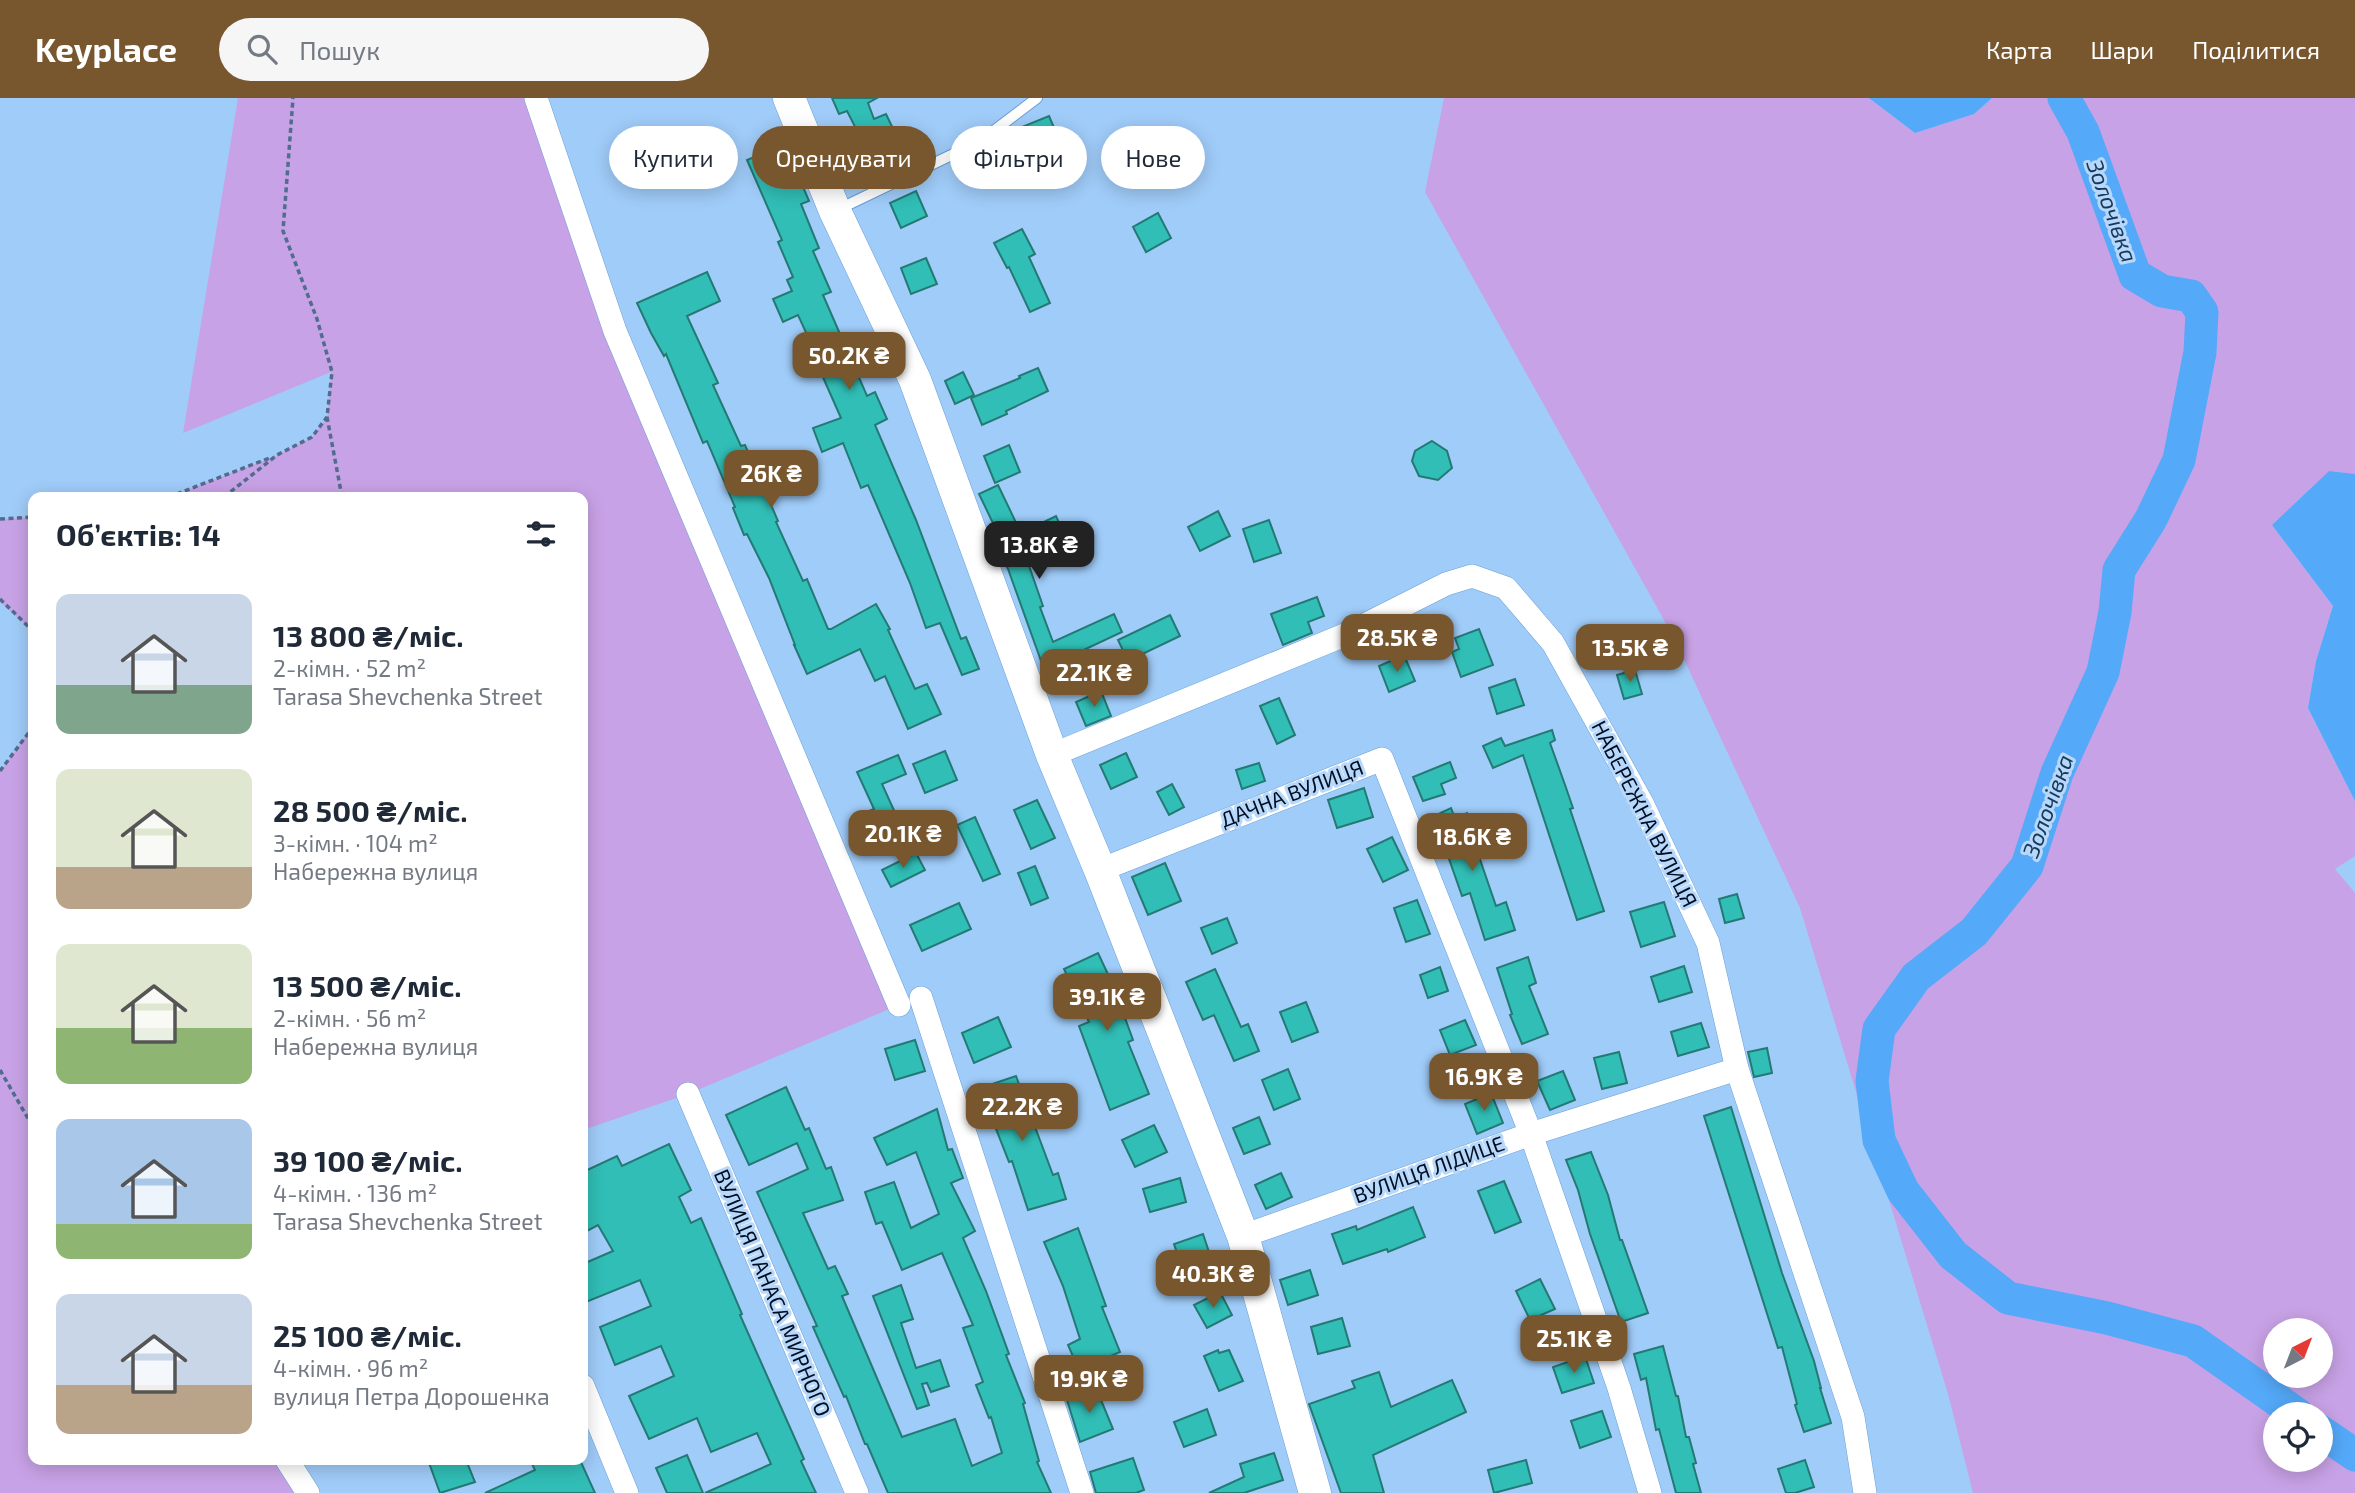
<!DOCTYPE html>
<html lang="uk">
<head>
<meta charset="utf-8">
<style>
  :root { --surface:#fff; --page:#f6f6f7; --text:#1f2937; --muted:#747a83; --accent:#78562e }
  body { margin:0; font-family:"Exo 2",sans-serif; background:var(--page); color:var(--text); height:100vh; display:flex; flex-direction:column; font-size:26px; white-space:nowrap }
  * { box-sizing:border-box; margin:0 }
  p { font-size:23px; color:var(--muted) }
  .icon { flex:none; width:38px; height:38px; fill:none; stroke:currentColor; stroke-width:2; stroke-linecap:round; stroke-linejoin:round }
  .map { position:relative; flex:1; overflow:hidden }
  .drawer { position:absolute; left:28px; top:394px; width:560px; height:973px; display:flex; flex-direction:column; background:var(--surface); border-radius:14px; box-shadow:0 4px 18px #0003 }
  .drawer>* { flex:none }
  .banner { position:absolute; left:609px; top:28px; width:665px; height:63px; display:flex; gap:14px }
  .needle { width:46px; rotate:42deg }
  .tools { position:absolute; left:2263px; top:1220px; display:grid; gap:14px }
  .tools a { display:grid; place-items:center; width:70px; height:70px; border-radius:50%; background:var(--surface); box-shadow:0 4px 18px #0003; font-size:35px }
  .price { position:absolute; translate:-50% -60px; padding:0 16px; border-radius:14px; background:var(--accent); color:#fff; font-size:23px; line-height:46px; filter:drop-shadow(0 2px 4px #0008) }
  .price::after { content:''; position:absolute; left:50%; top:42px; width:21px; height:16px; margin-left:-10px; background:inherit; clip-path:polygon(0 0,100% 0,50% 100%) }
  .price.selected { background:#222; color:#fff }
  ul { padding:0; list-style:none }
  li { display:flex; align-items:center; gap:21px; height:175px; padding:0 28px }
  li span { display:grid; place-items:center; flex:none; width:196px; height:140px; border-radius:14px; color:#555 }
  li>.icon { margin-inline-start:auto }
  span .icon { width:84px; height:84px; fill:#fffc; stroke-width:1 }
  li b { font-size:30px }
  h2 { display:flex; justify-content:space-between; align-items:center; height:84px; padding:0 28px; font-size:30px }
  .pill { padding:0 24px; border-radius:32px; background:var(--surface); box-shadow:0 4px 18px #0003; font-size:24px; line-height:63px }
  .pill.selected { background:var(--accent); color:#fff }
  header { display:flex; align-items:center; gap:42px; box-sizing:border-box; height:98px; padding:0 35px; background:var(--accent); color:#fff }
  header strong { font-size:33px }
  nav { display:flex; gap:38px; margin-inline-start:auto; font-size:24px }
  .search { width:490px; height:63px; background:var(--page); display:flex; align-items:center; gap:18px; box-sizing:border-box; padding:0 24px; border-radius:38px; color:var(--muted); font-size:26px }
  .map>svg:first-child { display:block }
  .green { fill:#c8a2e6; fill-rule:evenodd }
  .water { fill:#54a9f9 }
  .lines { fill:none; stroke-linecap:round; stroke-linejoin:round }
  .river { stroke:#54a9f9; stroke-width:33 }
  .building { fill:#30beb6; stroke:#257974; stroke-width:2 }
  .service-casing { stroke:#699fd5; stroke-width:12 }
  .minor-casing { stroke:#699fd5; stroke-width:24 }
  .secondary-casing { stroke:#699fd5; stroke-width:33 }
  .path { stroke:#506d8d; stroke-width:3.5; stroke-dasharray:5 3.5; stroke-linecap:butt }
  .service { stroke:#fff; stroke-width:10 }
  .minor { stroke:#fff; stroke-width:23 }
  .secondary { stroke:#fff; stroke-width:32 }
  .labels { text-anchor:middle; stroke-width:6; stroke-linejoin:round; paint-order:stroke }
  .street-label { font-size:21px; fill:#000e22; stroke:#b7d8fa }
  .water-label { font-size:23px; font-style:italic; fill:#17395a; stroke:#b7d8fa }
</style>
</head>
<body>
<header>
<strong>Keyplace</strong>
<div class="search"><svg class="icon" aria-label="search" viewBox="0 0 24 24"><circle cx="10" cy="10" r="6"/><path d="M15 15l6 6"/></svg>Пошук</div>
<nav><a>Карта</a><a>Шари</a><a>Поділитися</a></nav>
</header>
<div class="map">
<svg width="2355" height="1395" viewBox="0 0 2355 1395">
  <rect width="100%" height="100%" fill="#a0ccf9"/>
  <g class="green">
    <path d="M238,0H536L615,233L899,907L688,996L583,1032V399H169L277,357L312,339L327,319L331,274L183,335Z"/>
    <path d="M1444,0H1869L1915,35L1974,16L1992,0H2355V376L2329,373L2272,427L2333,508L2316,563L2308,610L2355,703V758L2335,771L2355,795V1395H1973L1948,1296L1800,810L1674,540L1425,94ZM2275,1232H2320V1278H2275ZM2275,1316H2320V1362H2275Z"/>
    <path d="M33,419V533L0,504V421Z"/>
    <path d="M33,629V1362H287L308,1395H0V673Z"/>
  </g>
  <g class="water">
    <path d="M1869,0H1992L1974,16L1915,35Z"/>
    <path d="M2329,373L2355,376V703L2308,610L2316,563L2333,508L2272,427Z"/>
  </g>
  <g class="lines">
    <g class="river">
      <path d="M2064,0L2083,34L2135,177L2162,193L2191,198L2202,214L2200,254L2179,362L2151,421L2119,472L2115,514L2103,574L2057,675L2027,768L1974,834L1916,879L1879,931L1872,983L1879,1042L1903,1093L1953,1157L2008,1200L2107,1220L2193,1243L2297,1316"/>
      <path d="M2320,1333L2355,1357"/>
    </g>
  </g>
  <g class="building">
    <path d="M832,0H877L868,5L874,21L886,16L899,43L870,58L847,13L839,16Z"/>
    <path d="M1049,18L1060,44L1033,55L1022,29Z"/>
    <path d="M785,46L809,103L801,106L819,150L813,153L831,194L823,197L867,298L875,294L887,321L875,327L916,422L961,541L966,539L979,571L962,577L940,525L926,530L910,485L868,387L861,390L843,345L822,354L813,330L841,320L818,268L821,267L798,217L783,224L773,201L792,193L787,182L793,179L778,144L782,142L747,62Z"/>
    <path d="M916,93L927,118L901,130L890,105Z"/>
    <path d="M1158,115L1171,140L1146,154L1133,129Z"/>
    <path d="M1022,131L1035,156L1029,159L1050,205L1030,214L1009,169L1007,170L994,145Z"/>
    <path d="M926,160L937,186L911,196L901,170Z"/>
    <path d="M707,174L720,203L687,218L718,285L713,287L741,348L745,347L778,423L776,424L803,483L807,481L828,531H831L876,506L890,531L888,532L915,591L927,586L941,616L908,631L885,578L875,583L860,551L807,576L794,547H795L769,480L747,436L744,437L733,410L735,409L707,343L703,345L666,256L664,258L651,235L637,205Z"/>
    <path d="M1038,270L1048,293L1006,313L1007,316L982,327L971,300L1020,280L1019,278Z"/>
    <path d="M963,274L974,297L955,306L945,283Z"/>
    <path d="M1432,343L1447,353L1452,370L1438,382L1419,378L1412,363L1415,353Z"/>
    <path d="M1009,347L1020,374L995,385L984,358Z"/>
    <path d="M998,387L1021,435L1056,418L1067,442L1027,462L1043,508L1040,509L1053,544L1114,516L1122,534L1060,563L1062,568L1045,574L1008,471L995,447L1002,444L979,396Z"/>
    <path d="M1218,413L1230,438L1200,453L1188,429Z"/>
    <path d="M1269,422L1281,455L1254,464L1243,431Z"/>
    <path d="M1317,499L1324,518L1308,524L1312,535L1283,547L1271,516Z"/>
    <path d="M1170,517L1180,538L1128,563L1118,542Z"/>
    <path d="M1479,531L1493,567L1461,579L1452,554L1459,551L1455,540Z"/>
    <path d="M1404,557L1415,583L1389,594L1379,568Z"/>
    <path d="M1635,572L1642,596L1624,601L1617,577Z"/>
    <path d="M1515,581L1524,607L1497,616L1489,590Z"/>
    <path d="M1101,593L1111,618L1086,628L1076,604Z"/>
    <path d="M1279,600L1295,637L1277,646L1260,608Z"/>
    <path d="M1552,632L1555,642L1550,645L1564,684L1573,710L1570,711L1604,813L1577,822L1523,657L1493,670L1483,648L1501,640L1505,648Z"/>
    <path d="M945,653L957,682L925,695L913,666Z"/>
    <path d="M1126,655L1137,679L1111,691L1100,667Z"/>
    <path d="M898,657L906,676L882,686L902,730L876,742L864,715L874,711L857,674Z"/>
    <path d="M1450,664L1456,680L1441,686L1445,696L1423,703L1413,679Z"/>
    <path d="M1259,665L1265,683L1242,691L1236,672Z"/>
    <path d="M1172,686L1184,709L1169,717L1157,694Z"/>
    <path d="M1364,690L1373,719L1337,730L1328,702Z"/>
    <path d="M1037,702L1055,740L1031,751L1014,712Z"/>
    <path d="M1451,710L1455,720L1467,715L1478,743L1474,744L1496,808L1506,804L1515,832L1485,842L1470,795L1462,798L1434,718Z"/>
    <path d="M975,719L1000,776L983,783L957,727Z"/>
    <path d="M1392,739L1408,772L1383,784L1367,751Z"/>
    <path d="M916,755L925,772L891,789L882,772Z"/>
    <path d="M1165,765L1181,803L1148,817L1132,779Z"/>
    <path d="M1035,768L1048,800L1031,807L1018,775Z"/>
    <path d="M1737,796L1744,820L1725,825L1719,801Z"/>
    <path d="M1417,802L1430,836L1406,844L1394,810Z"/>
    <path d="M1664,804L1675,838L1641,849L1630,814Z"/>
    <path d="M959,805L971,831L922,853L910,827Z"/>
    <path d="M1227,820L1237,845L1212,856L1201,830Z"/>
    <path d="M1098,855L1113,887L1133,942L1128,944L1149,996L1110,1012L1079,928L1089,924L1064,871Z"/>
    <path d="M1528,859L1536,885L1529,888L1548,936L1522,946L1510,917L1512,916L1497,870Z"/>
    <path d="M1684,868L1692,894L1659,904L1651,879Z"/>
    <path d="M1440,869L1448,893L1428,900L1420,877Z"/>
    <path d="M1215,871L1241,929L1248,926L1259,953L1234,963L1214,917L1203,922L1186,884Z"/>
    <path d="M1306,904L1318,934L1292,944L1280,914Z"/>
    <path d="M998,919L1011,949L974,965L962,935Z"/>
    <path d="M1465,922L1476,947L1450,957L1440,932Z"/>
    <path d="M1701,925L1709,949L1678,958L1671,934Z"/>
    <path d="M915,942L925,973L895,982L885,951Z"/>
    <path d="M1767,950L1772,975L1754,979L1748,954Z"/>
    <path d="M1619,954L1627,985L1602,991L1594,960Z"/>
    <path d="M1288,971L1300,1001L1274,1012L1262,982Z"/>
    <path d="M1563,973L1575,1002L1550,1012L1537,983Z"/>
    <path d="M1016,978L1053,1077L1058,1075L1066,1101L1028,1112L1012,1063L1009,1064L980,990Z"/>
    <path d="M786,989L805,1032L809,1030L826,1071L831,1069L843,1102L803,1115L828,1171L835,1168L848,1196L842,1198L902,1339L955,1321L972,1368L1002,1355L991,1319L989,1320L976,1287L983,1284L963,1230L973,1227L942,1155L902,1172L882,1124L876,1126L865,1094L894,1084L911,1130L939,1116L916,1054L887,1067L874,1040L937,1011L948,1052L952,1051L963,1080L951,1085L975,1133L963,1140L986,1193L1009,1256L1006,1257L1025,1305L1023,1306L1039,1363L1037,1364L1051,1395H888L867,1346H865L846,1298L844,1299L813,1229L817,1228L757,1094L808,1071L797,1045L749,1067L726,1017Z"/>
    <path d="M1491,995L1503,1025L1477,1036L1465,1006Z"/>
    <path d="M1731,1009L1782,1175L1814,1263L1821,1290H1820L1831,1325L1804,1334L1795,1307L1797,1306L1782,1249L1778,1250L1704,1018Z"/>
    <path d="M1259,1019L1270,1046L1244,1056L1233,1030Z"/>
    <path d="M1154,1027L1167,1054L1135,1069L1122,1042Z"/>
    <path d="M669,1046L691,1092L679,1099L691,1125L701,1120L742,1216L740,1217L804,1361L801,1363L816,1395H705L771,1366L757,1335L711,1354L697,1320L649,1341L629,1298L674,1278L661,1248L615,1267L600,1229L651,1208L640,1182L586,1204L583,1195V1166L613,1153L598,1127L583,1135V1074L617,1058L622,1068Z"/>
    <path d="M1591,1054L1608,1097L1620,1142H1622L1648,1215L1621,1224L1590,1136L1578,1092L1566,1062Z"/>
    <path d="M1281,1075L1292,1099L1266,1111L1255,1087Z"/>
    <path d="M1180,1080L1186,1104L1150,1114L1143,1091Z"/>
    <path d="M1504,1083L1521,1124L1495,1135L1478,1093Z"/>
    <path d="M1413,1109L1425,1139L1388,1154L1387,1151L1343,1166L1332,1136L1356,1128L1357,1132Z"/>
    <path d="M1078,1130L1106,1208L1102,1209L1120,1254L1079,1272L1068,1247L1080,1241L1063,1188L1044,1144Z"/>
    <path d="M1203,1136L1214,1169L1185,1179L1174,1146Z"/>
    <path d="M1310,1172L1318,1197L1288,1207L1280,1182Z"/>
    <path d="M1540,1181L1555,1211L1530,1222L1516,1193Z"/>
    <path d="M901,1187L913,1221L901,1225L916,1270L940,1262L949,1288L931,1294L927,1285L922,1286L929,1307L917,1311L873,1198Z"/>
    <path d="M1220,1194L1232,1217L1207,1230L1194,1207Z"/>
    <path d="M1342,1220L1350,1248L1318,1256L1311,1229Z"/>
    <path d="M1663,1248L1676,1298H1678L1686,1339H1689L1696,1365L1693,1366L1701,1395H1676L1659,1331L1656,1332L1646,1280L1641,1282L1634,1256Z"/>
    <path d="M1218,1252L1219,1255L1229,1252L1243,1283L1219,1293L1204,1258Z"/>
    <path d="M1585,1258L1594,1285L1562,1295L1553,1269Z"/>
    <path d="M1379,1274L1391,1309L1452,1282L1466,1314L1373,1357L1384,1395H1341L1309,1306L1355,1290L1352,1283Z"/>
    <path d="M1096,1290L1113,1331L1080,1344L1067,1302Z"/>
    <path d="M1207,1311L1216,1337L1184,1349L1174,1324Z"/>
    <path d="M1602,1313L1611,1339L1580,1350L1571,1323Z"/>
    <path d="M1274,1355L1283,1382L1244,1395H1209L1244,1379L1240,1366Z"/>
    <path d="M687,1357L703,1395H667L656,1370Z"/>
    <path d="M1133,1360L1144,1392L1136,1395H1096L1090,1374Z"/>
    <path d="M428,1362H466L475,1384L440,1395Z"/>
    <path d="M530,1362H580L595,1395H485L535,1372Z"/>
    <path d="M1526,1362L1532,1385L1494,1395L1488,1372Z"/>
    <path d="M1805,1362L1814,1389L1795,1395H1786L1778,1371Z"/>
  </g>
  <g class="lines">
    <g class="service-casing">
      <path id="service" d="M839,111L966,50L987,38L1037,0"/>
    </g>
    <g class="minor-casing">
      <g id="minor">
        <path d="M536,0L615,233L899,907"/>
        <path d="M1052,657L1347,536L1446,486L1472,478L1506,490L1553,545L1642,705L1708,845L1737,971L1853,1319L1865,1395"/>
        <path d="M1100,772L1382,661L1531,1036L1619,1290L1650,1395"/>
        <path d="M921,900L1082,1395"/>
        <path d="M688,996L857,1395"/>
        <path d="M1243,1138L1531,1036L1737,971"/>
        <path d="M583,1288L627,1395"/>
        <path d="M287,1362L308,1395"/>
      </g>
    </g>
    <g class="secondary-casing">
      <path id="secondary" d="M789,0L835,113L915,282L1052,657L1100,772L1243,1138L1315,1395"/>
    </g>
    <g class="path">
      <path d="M327,319L342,399"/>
      <path d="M169,399L272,359"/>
      <path d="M224,399L277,357L312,339L327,319L332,274L317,221L283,133L293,0"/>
      <path d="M0,421L33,419"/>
      <path d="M0,501L33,533"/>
      <path d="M0,673L33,629"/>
      <path d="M0,972L33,1029"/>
    </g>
    <use href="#service" class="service"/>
    <use href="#minor" class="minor"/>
    <use href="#secondary" class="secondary"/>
  </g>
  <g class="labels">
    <g class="street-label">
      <text transform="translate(1292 696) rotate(-21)" y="7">ДАЧНА ВУЛИЦЯ</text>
      <text transform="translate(1644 716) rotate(63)" y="7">НАБЕРЕЖНА ВУЛИЦЯ</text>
      <text transform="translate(1429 1072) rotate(-20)" y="7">ВУЛИЦЯ ЛІДИЦЕ</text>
      <text transform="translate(772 1195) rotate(67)" y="7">ВУЛИЦЯ ПАНАСА МИРНОГО</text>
    </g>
    <g class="water-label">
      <text transform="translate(2112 113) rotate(70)" y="8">Золочівка</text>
      <text transform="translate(2048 708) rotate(-70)" y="8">Золочівка</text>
    </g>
  </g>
</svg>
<div class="tools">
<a><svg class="needle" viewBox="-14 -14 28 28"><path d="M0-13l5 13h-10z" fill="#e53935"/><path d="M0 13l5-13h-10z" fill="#747a83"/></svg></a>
<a><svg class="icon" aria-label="locate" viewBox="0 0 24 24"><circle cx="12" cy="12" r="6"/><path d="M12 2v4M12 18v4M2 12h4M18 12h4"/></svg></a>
</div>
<b class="price" style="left:849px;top:294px">50.2K ₴</b>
<b class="price" style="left:771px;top:412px">26K ₴</b>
<b class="price selected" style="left:1039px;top:483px">13.8K ₴</b>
<b class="price" style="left:1397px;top:576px">28.5K ₴</b>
<b class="price" style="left:1630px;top:586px">13.5K ₴</b>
<b class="price" style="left:1094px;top:611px">22.1K ₴</b>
<b class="price" style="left:903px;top:772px">20.1K ₴</b>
<b class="price" style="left:1472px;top:775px">18.6K ₴</b>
<b class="price" style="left:1107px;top:935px">39.1K ₴</b>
<b class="price" style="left:1484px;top:1015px">16.9K ₴</b>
<b class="price" style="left:1022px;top:1045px">22.2K ₴</b>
<b class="price" style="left:1213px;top:1212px">40.3K ₴</b>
<b class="price" style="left:1574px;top:1277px">25.1K ₴</b>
<b class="price" style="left:1089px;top:1317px">19.9K ₴</b>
<div class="banner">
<a class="pill">Купити</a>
<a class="pill selected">Орендувати</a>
<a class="pill">Фільтри</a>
<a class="pill">Нове</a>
</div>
<section class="drawer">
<h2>Об’єктів: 14<svg class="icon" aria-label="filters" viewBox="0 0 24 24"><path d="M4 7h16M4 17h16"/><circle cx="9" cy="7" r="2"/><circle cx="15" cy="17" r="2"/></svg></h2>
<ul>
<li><span style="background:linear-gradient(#c9d6e8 65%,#7fa58c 0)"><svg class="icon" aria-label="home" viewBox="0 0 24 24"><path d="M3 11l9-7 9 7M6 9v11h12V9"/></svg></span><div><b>13 800 ₴/міс.</b><p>2-кімн. · 52 m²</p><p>Tarasa Shevchenka Street</p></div></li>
<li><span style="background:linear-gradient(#dfe7d0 70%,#b9a48a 0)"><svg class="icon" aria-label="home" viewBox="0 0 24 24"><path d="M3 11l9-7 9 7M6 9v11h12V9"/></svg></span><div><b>28 500 ₴/міс.</b><p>3-кімн. · 104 m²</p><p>Набережна вулиця</p></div></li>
<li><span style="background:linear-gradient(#dfe7d0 60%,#8fb573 0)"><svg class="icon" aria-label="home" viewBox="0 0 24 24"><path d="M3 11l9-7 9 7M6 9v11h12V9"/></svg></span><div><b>13 500 ₴/міс.</b><p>2-кімн. · 56 m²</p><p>Набережна вулиця</p></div></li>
<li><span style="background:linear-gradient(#a9c7e8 75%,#8fb573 0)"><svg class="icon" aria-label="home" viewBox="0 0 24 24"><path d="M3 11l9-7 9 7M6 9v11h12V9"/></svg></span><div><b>39 100 ₴/міс.</b><p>4-кімн. · 136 m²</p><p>Tarasa Shevchenka Street</p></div></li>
<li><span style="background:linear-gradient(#c9d6e8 65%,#b9a48a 0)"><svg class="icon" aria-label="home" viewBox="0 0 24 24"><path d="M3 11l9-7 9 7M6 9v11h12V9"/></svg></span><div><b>25 100 ₴/міс.</b><p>4-кімн. · 96 m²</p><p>вулиця Петра Дорошенка</p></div></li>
</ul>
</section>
</div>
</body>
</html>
